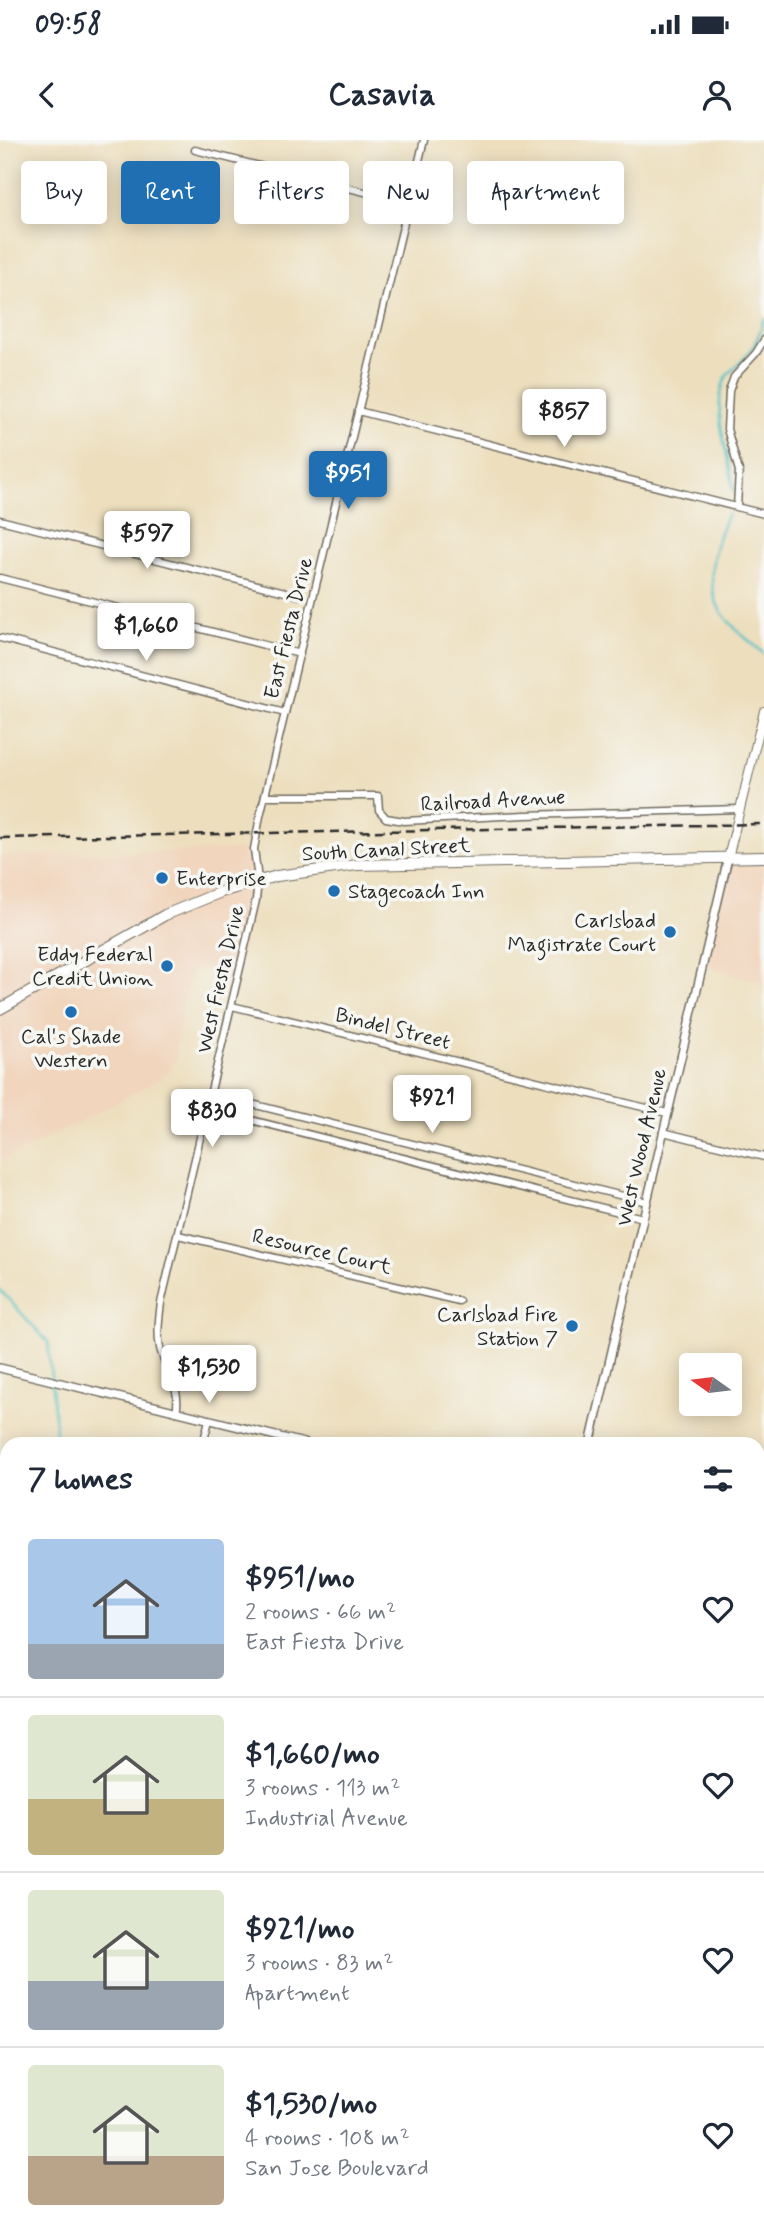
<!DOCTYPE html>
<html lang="en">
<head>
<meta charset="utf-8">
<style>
  :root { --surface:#fff; --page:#f6f6f7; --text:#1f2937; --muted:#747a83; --line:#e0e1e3; --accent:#1f6fb2 }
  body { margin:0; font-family:Mynerve,sans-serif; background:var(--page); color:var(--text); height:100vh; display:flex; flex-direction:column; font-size:26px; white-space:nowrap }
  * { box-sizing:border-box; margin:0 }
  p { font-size:23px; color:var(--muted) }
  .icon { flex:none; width:38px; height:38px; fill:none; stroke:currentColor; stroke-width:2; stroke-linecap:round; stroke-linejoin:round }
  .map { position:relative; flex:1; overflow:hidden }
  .details { position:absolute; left:0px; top:1297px; width:765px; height:800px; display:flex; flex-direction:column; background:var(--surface); border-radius:21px 21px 0 0; box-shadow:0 4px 18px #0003 }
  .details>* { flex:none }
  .banner { position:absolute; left:21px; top:21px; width:723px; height:63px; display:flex; gap:14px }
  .needle { width:46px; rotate:284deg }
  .fabs { position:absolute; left:679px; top:1213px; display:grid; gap:14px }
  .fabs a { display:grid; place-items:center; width:63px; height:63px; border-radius:7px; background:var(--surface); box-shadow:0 4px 18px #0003; font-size:35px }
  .price { position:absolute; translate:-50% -60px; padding:0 16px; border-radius:7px; background:#fff; color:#222; font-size:23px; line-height:46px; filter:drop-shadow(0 2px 4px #0008) }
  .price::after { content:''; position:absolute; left:50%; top:42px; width:21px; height:16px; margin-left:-10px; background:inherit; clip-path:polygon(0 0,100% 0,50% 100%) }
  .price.selected { background:var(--accent); color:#fff }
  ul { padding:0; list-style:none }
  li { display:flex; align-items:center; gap:21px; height:175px; padding:0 28px }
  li+li { border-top:2px solid var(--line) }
  li span { display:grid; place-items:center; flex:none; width:196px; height:140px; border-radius:7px; color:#555 }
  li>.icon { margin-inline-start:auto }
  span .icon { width:84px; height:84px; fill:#fffc; stroke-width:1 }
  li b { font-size:30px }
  h2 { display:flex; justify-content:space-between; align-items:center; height:84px; padding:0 28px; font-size:30px }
  .tag { padding:0 24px; border-radius:7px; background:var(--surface); box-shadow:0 4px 18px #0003; font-size:24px; line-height:63px }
  .tag.selected { background:var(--accent); color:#fff }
  .status { display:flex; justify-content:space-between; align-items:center; height:49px; padding:0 35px; background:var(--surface); direction:ltr }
  .status svg { height:19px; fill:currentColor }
  header { display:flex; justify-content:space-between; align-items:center; height:91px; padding:0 28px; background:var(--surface); font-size:32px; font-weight:800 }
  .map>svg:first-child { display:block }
  .built { fill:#f1d5bd }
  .green { fill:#82d89c; stroke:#568264; stroke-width:2 }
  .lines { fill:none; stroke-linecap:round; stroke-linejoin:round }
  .stream { stroke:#51bfc5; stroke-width:2.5 }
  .minor-casing { stroke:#6f6a5e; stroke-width:9 }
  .tertiary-casing { stroke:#6f6a5e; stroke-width:10 }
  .secondary-casing { stroke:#6f6a5e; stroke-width:10 }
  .trunk-casing { stroke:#6f6a5e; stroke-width:12 }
  .minor { stroke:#fff; stroke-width:6 }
  .tertiary { stroke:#fff; stroke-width:7 }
  .secondary { stroke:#fff; stroke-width:8 }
  .trunk { stroke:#fff; stroke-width:10 }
  .rail { stroke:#2b2b2b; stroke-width:2.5; stroke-dasharray:10 5; stroke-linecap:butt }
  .poi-dot { fill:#1f6fb2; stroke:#f6f6f2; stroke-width:2.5 }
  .labels { text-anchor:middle; stroke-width:7; stroke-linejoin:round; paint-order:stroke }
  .street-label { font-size:21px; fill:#2b2b2b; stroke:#f6f6f2 }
  .poi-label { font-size:21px; fill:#2b2b2b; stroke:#f6f6f2; text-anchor:end }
</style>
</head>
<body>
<div class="status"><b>09:58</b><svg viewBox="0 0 49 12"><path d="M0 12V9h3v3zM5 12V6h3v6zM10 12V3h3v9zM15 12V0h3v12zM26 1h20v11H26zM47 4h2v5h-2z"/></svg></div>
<header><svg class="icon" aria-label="back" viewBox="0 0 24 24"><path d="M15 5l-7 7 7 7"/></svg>Casavia<svg class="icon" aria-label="person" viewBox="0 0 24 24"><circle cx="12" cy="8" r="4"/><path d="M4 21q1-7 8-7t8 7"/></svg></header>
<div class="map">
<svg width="764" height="2095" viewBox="0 0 764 2095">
  <rect width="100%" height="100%" fill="#f6f6f2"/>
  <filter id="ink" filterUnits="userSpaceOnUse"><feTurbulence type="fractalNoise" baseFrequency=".0143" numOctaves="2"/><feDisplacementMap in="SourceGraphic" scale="14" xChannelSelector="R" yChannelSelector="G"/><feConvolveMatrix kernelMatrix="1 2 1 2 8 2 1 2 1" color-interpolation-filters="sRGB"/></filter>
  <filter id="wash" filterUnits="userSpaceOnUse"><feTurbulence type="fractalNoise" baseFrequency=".00686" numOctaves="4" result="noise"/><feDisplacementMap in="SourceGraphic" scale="28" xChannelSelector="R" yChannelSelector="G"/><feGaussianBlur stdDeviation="1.57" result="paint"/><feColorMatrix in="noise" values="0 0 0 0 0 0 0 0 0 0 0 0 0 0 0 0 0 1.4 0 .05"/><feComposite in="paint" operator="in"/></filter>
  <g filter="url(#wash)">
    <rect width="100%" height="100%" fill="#eddfbe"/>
    <g class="built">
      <path d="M254,709L258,740L234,855L217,830L205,827L194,830L187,847L176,904L177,918L165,936L88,978L0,1022V716Z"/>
      <path d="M764,717V843L702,826L728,718Z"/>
    </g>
    <path class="green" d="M0,1794L7,1798V2090H165L166,2095H0Z"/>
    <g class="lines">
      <g class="stream">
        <path d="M733,351C731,313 709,275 726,237C730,231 736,227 741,222C754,209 759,196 764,179"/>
        <path d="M728,374C715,400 705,437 718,466C727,484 749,500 764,514"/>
        <path d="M0,1150L48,1202L57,1304"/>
        <path d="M497,2090L502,2095"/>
      </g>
    </g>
  </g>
  <g filter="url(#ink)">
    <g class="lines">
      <g class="minor-casing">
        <g id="minor">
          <path d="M195,10L409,63"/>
          <path d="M358,271L764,374"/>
          <path d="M737,367L739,331L727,289L729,251L734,237L756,213L764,200"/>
          <path d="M0,380L301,456"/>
          <path d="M0,438L300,514"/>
          <path d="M0,498L285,573"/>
          <path d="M265,656H378L379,670L386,678L404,681L525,675L740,669"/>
          <path d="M232,866L667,973"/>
          <path d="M211,954L647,1062"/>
          <path d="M207,969L643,1078"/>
          <path d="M663,992L764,1017"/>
          <path d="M178,1095L459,1161"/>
          <path d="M176,1272C182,1249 165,1230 160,1208C157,1192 159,1178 161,1163L256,760L258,740L254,709L260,676L424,0"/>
          <path d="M203,1304L209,1280"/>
          <path d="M758,1356L764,1330"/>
        </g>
      </g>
      <g class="tertiary-casing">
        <g id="tertiary">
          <path d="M0,1228L308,1304"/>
          <path d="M590,1304L728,718"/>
          <path d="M758,1415L764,1416"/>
        </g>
      </g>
      <g class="secondary-casing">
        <path id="secondary" d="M728,718L764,571"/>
      </g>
      <g class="trunk-casing">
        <path id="trunk" d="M0,869L165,775L221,752L277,736L357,725L764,717"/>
      </g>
      <use href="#minor" class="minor"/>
      <use href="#tertiary" class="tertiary"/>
      <use href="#secondary" class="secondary"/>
      <use href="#trunk" class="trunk"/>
      <path class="rail" d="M0,698L764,684"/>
    </g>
  </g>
  <g class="poi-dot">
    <circle cx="162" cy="738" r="7"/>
    <circle cx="334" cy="751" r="7"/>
    <circle cx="670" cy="792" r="7"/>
    <circle cx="167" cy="826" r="7"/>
    <circle cx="71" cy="872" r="7"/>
    <circle cx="572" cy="1186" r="7"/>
  </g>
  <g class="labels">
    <g class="street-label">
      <text transform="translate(288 488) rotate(-76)" y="7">East Fiesta Drive</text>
      <text transform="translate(493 660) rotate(-3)" y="7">Railroad Avenue</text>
      <text transform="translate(386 709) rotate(-3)" y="7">South Canal Street</text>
      <text transform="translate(220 839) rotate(-77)" y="7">West Fiesta Drive</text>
      <text transform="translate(393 888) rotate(14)" y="7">Bindel Street</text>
      <text transform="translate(641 1007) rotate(-77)" y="7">West Wood Avenue</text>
      <text transform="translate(322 1111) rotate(13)" y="7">Resource Court</text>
    </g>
    <g class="poi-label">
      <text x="176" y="745" text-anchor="start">Enterprise</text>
      <text x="348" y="758" text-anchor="start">Stagecoach Inn</text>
      <text x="656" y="787">Carlsbad<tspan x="656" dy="24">Magistrate Court</tspan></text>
      <text x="153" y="821">Eddy Federal<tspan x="153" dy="24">Credit Union</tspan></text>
      <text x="71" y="903" text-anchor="middle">Cal's Shade<tspan x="71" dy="24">Western</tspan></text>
      <text x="558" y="1181">Carlsbad Fire<tspan x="558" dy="24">Station 7</tspan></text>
    </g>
  </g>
</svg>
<div class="fabs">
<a><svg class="needle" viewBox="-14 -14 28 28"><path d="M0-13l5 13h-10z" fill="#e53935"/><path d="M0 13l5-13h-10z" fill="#747a83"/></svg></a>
</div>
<b class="price" style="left:564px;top:309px">$857</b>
<b class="price selected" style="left:348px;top:371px">$951</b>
<b class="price" style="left:147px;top:431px">$597</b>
<b class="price" style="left:146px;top:523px">$1,660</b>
<b class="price" style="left:432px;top:995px">$921</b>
<b class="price" style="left:212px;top:1009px">$830</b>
<b class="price" style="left:209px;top:1265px">$1,530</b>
<div class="banner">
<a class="tag">Buy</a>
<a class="tag selected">Rent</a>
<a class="tag">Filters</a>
<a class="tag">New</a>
<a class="tag">Apartment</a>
</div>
<section class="details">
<h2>7 homes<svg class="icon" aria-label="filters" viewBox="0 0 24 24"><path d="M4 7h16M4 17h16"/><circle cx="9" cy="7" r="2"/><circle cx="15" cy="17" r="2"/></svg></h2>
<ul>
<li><span style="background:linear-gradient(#a9c7e8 75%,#9aa5b1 0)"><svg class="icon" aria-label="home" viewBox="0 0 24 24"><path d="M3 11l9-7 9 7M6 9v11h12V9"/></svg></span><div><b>$951/mo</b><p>2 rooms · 66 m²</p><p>East Fiesta Drive</p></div><svg class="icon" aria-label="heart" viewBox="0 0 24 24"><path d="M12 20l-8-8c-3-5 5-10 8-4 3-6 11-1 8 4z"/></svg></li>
<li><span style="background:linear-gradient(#dfe7d0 60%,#c2b280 0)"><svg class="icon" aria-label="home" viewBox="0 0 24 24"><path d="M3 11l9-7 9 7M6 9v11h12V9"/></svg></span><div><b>$1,660/mo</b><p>3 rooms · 113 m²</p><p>Industrial Avenue</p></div><svg class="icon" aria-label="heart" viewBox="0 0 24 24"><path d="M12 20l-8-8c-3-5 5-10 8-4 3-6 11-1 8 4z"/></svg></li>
<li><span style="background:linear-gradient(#dfe7d0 65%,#9aa5b1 0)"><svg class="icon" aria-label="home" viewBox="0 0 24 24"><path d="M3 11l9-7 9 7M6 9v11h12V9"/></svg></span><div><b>$921/mo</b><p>3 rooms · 83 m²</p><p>Apartment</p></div><svg class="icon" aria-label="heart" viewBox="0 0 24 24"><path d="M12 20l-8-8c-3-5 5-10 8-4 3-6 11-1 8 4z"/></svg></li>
<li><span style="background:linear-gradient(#dfe7d0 65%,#b9a48a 0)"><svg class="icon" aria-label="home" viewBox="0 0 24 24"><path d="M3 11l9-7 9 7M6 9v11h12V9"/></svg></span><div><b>$1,530/mo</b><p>4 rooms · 108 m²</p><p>San Jose Boulevard</p></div><svg class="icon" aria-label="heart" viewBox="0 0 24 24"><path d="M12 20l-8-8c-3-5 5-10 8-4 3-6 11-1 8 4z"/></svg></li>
</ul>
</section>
</div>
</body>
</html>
